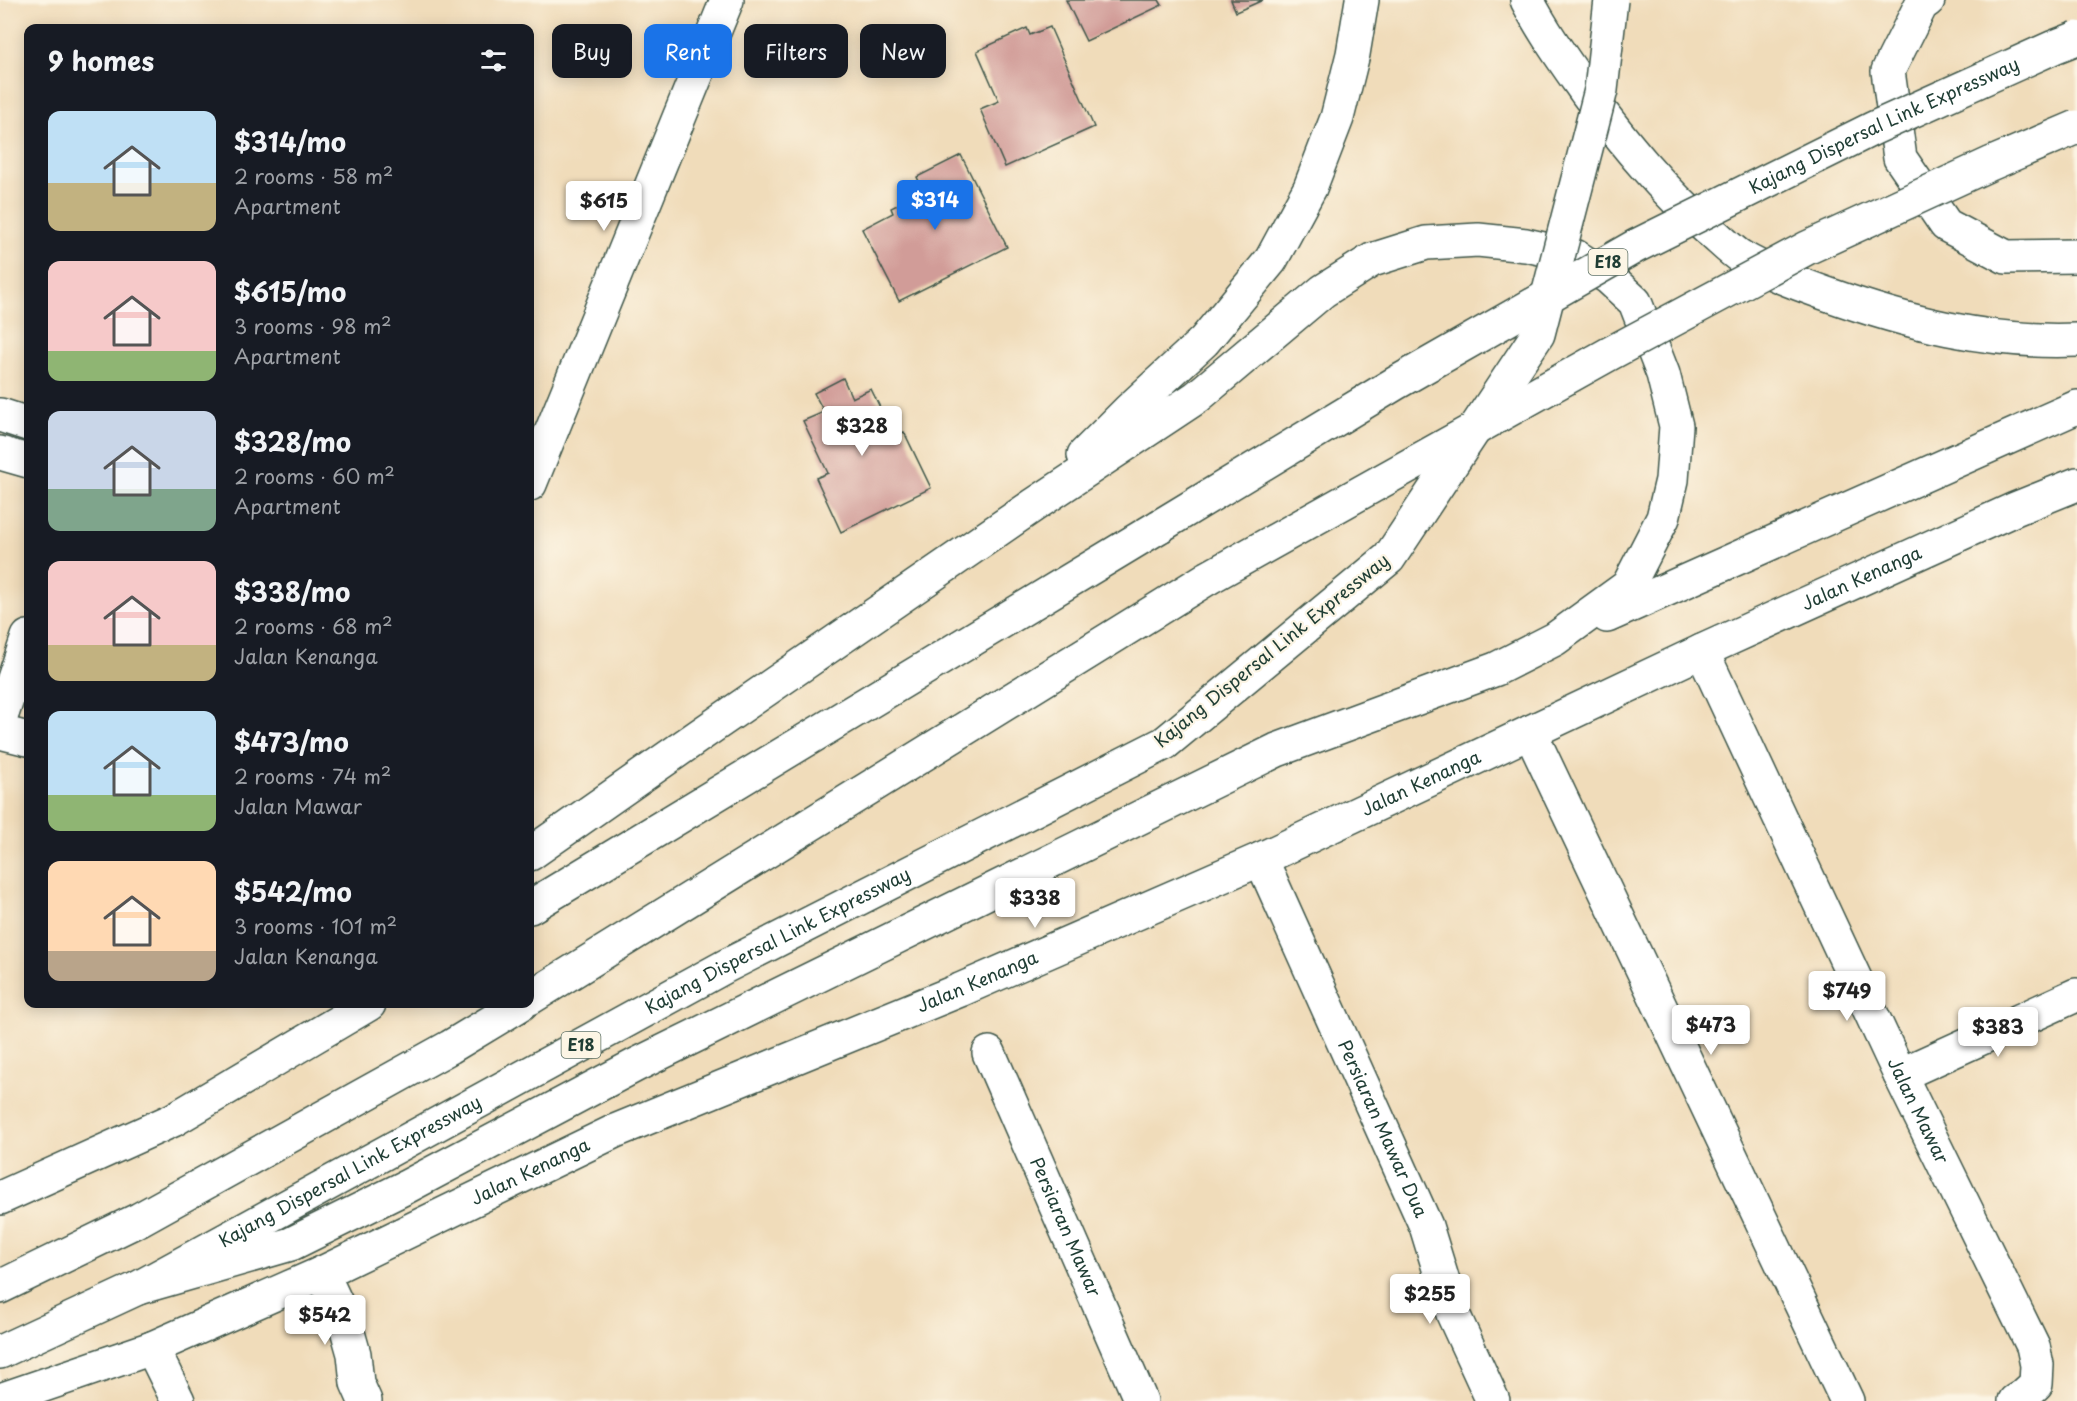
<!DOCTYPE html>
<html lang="en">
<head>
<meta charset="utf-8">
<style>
  :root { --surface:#171b24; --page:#242831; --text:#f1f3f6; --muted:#9ea1a6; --accent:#1a73e8 }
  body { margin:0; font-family:"Playpen Sans",sans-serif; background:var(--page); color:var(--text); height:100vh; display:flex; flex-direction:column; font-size:22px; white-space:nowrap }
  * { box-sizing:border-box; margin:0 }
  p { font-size:20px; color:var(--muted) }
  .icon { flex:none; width:33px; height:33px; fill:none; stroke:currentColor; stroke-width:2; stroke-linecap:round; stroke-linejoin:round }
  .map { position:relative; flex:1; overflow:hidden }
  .side { position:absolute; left:24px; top:24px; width:510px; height:984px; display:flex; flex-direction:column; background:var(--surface); border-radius:12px; box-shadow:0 3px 15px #0003 }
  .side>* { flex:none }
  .guide { position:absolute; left:552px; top:24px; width:570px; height:54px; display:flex; gap:12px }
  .price { position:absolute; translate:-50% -51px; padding:0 14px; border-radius:6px; background:#fff; color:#222; font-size:20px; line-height:39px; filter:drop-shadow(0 2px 3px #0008) }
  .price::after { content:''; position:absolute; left:50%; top:36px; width:18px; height:14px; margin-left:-9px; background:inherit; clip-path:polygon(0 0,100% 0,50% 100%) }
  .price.active { background:var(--accent); color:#fff }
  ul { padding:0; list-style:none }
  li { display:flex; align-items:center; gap:18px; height:150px; padding:0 24px }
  li span { display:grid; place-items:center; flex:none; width:168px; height:120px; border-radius:12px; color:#555 }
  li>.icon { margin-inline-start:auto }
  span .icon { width:72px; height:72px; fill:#fffc; stroke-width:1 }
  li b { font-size:26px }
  h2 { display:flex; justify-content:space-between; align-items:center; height:72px; padding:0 24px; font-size:26px }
  .tag { padding:0 21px; border-radius:12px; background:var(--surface); box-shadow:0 3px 15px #0003; font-size:21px; line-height:54px }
  .tag.active { background:var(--accent); color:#fff }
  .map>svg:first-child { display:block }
  .building { fill:#d19c98 }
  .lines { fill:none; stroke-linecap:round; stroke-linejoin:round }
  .minor-casing { stroke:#3e5548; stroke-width:36 }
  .highway-casing { stroke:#3e5548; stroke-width:36 }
  .minor { stroke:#fff; stroke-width:33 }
  .highway { stroke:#fff; stroke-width:33 }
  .highway-bridge-casing { stroke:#3e5548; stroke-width:36; stroke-linecap:butt }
  .highway-bridge { stroke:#fff; stroke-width:33 }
  .labels { text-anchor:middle; stroke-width:4.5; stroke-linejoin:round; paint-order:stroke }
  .shield { fill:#fcf5e5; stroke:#617469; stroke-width:1.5 }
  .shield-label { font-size:16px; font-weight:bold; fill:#1f3d34 }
  .street-label { font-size:18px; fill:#1f3d34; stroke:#fcf5e5 }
</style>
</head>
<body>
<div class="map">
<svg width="2077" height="1401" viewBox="0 0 2077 1401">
  <rect width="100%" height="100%" fill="#fcf5e5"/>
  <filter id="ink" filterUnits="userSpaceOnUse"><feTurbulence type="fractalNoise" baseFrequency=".0167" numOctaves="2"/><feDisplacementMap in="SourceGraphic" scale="12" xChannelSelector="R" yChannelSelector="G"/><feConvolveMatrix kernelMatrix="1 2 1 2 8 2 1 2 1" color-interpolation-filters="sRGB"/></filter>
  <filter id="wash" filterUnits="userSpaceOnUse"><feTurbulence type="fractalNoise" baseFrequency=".008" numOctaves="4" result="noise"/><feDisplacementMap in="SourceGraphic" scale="24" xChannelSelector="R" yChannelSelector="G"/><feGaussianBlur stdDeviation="1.35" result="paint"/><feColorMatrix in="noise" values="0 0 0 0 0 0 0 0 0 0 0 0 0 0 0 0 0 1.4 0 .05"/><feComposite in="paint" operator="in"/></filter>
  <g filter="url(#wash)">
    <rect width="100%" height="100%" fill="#f0dcba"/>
    <g id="blocks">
      <g class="building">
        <path d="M1066,0H1159L1162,5L1086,41Z"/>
        <path d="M1231,0H1263L1236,12Z"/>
        <path d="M1050,27L1094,127L1005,167L980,109L999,101L977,51L1027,28L1030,35Z"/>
        <path d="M961,155L1007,247L899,301L862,229L893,213L891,208L924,192L917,177Z"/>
        <path d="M843,378L852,398L871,389L894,436L904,432L931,488L841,532L816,478L828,473L803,421L824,412L814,393Z"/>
      </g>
    </g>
  </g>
  <g filter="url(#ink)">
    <use href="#blocks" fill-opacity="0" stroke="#3e5548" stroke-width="1.5"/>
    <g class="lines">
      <g class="minor-casing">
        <g id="minor">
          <path d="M0,415L28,424"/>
          <path d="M0,453L28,461"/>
          <path d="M530,484L727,0"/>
          <path id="s1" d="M1702,651L1900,1075L2033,1346L2037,1365L2036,1384L2023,1396L2015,1401"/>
          <path d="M0,720L28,637"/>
          <path d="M0,732L28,739"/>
          <path d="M1530,732L1847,1401"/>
          <path id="s2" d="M1261,859L1426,1226L1453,1314L1493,1401"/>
          <path id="s3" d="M989,1053L1141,1401"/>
          <path d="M1900,1075L2076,995"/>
          <path d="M322,1273L345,1322L354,1354L357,1383L365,1401"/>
          <path d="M152,1348L178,1401"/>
          <path id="s4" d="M0,1400L152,1348L322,1273L615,1131L960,990L1261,859L1702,651L2015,509L2077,484"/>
        </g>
      </g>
      <g class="highway-casing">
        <g id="highway">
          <path d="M1527,0C1544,33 1565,62 1586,92C1623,142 1662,190 1709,230C1720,239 1730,250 1741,257C1766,272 1796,283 1824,293C1905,322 1990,344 2077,340"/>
          <path d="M1928,0L1921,5L1888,71L1900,158L1946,225L2006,257L2077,256"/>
          <path d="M1084,455L1129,410L1204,341L1271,260L1310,188L1337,118L1353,54L1362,0"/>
          <path d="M1607,616L2077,407"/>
          <path d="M530,907L1160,526"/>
          <path d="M530,998L1208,578"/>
          <path d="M0,1198L173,1120L369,1004"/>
          <path d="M0,1287L140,1219L450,1047L521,1004"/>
          <path d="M138,1288L291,1244L406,1187L636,1065L1277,750L1496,669L1555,639L1628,586L1663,518L1672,480L1676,426L1663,374L1635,302L1609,278L1575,256L1526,245L1478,240L1426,243L1372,260L1323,291L1197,397L1034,505L700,735L530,854"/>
          <path id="s5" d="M0,1352L138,1288L726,966L1165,743"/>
        </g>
      </g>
      <use href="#minor" class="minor"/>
      <use href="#highway" class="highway"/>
      <g class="highway-bridge-casing">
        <g id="highway-bridge">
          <path id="s6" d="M1160,526L1396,383L1636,246L1874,128L2054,47L2077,38"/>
          <path d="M1208,578L1609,354L1807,248L1990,164L2077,127"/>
          <path d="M1165,743L1389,558L1538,334L1601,90L1611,0"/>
        </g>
      </g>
      <use href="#highway-bridge" class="highway-bridge"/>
    </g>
  </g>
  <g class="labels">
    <g class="shield">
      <rect x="1588.5" y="249" width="39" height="26" rx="4.5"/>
      <rect x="561.5" y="1032" width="39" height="26" rx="4.5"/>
    </g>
    <g class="shield-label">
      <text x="1608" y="268">E18</text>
      <text x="581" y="1051">E18</text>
    </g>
    <g class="street-label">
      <text dy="6" stroke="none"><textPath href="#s6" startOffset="828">Kajang Dispersal Link Expressway</textPath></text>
      <text dy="6" stroke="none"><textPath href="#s4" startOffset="2036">Jalan Kenanga</textPath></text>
      <text transform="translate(1272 651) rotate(-39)" y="6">Kajang Dispersal Link Expressway</text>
      <text dy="6" stroke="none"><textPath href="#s4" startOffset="1550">Jalan Kenanga</textPath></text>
      <text dy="6" stroke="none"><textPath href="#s5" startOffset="880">Kajang Dispersal Link Expressway</textPath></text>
      <text dy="6" stroke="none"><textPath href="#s4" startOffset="1064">Jalan Kenanga</textPath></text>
      <text dy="6" stroke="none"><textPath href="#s1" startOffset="508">Jalan Mawar</textPath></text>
      <text dy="6" stroke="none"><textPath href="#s2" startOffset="296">Persiaran Mawar Dua</textPath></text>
      <text dy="6" stroke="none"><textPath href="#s5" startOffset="394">Kajang Dispersal Link Expressway</textPath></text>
      <text dy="6" stroke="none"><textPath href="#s4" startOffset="578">Jalan Kenanga</textPath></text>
      <text dy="6" stroke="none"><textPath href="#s3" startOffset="190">Persiaran Mawar</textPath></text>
    </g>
  </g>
</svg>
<b class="price active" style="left:935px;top:231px">$314</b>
<b class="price" style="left:604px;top:232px">$615</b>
<b class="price" style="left:862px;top:457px">$328</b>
<b class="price" style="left:1035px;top:929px">$338</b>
<b class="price" style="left:1847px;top:1022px">$749</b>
<b class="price" style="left:1711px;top:1056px">$473</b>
<b class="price" style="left:1998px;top:1058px">$383</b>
<b class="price" style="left:1430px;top:1325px">$255</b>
<b class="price" style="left:325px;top:1346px">$542</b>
<div class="guide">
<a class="tag">Buy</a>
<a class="tag active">Rent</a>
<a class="tag">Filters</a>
<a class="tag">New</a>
</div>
<section class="side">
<h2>9 homes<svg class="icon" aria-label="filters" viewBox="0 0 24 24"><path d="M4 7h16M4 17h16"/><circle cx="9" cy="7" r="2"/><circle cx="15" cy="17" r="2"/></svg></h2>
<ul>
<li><span style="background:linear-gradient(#bfe0f5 60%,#c2b280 0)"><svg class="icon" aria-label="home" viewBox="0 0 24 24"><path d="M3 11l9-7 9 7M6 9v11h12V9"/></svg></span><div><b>$314/mo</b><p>2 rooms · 58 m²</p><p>Apartment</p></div></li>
<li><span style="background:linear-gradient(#f6c9c9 75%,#8fb573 0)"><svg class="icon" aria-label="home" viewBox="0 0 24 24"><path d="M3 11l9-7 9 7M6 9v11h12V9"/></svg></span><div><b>$615/mo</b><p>3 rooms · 98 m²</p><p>Apartment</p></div></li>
<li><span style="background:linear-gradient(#c9d6e8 65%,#7fa58c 0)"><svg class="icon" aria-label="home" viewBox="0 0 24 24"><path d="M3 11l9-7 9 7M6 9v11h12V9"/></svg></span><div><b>$328/mo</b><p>2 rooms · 60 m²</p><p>Apartment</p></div></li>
<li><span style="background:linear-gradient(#f6c9c9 70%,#c2b280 0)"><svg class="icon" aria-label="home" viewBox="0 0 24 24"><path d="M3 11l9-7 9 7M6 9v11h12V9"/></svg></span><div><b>$338/mo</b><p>2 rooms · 68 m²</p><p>Jalan Kenanga</p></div></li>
<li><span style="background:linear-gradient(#bfe0f5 70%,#8fb573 0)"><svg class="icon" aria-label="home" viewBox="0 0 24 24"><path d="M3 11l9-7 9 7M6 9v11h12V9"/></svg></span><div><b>$473/mo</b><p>2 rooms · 74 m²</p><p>Jalan Mawar</p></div></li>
<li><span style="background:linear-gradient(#ffd9b3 75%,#b9a48a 0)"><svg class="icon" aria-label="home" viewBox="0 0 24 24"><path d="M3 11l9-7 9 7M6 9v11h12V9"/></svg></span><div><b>$542/mo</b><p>3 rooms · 101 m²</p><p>Jalan Kenanga</p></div></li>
</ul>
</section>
</div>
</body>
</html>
